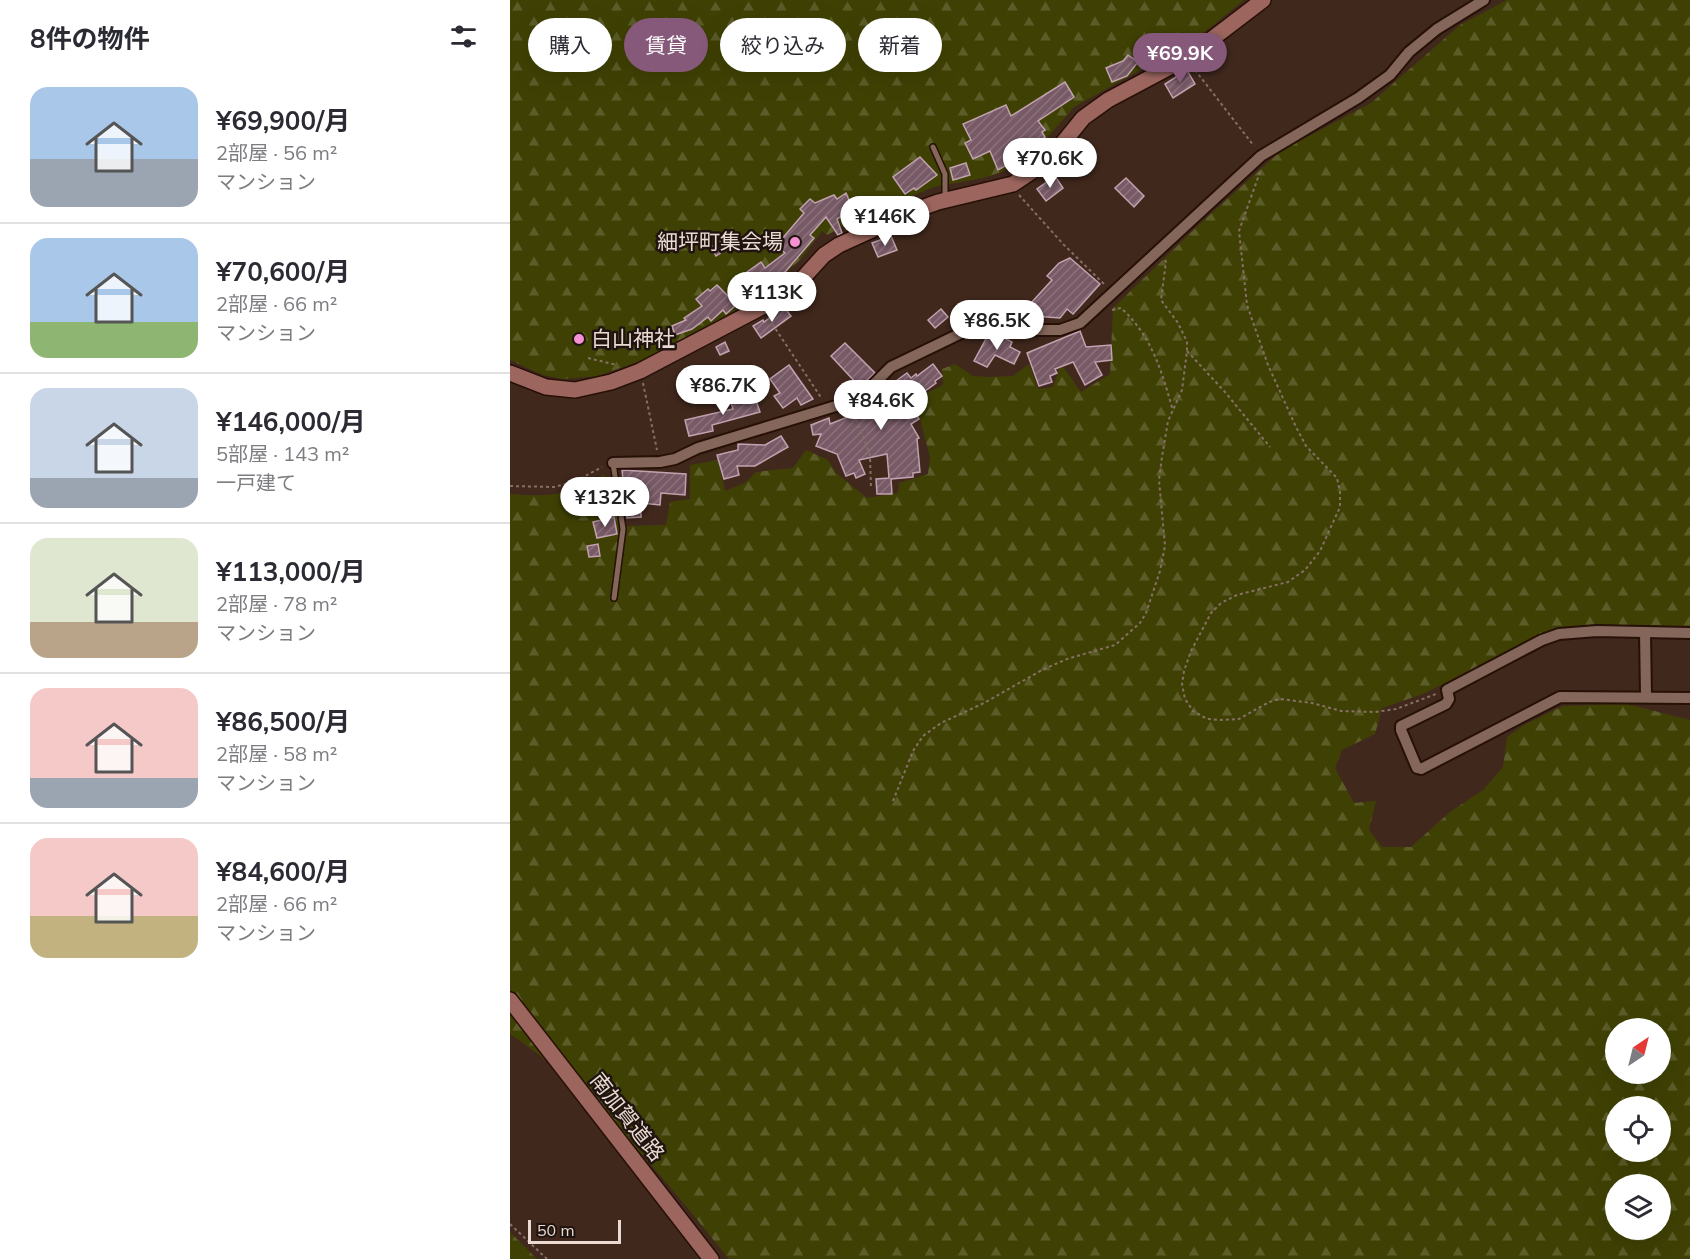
<!DOCTYPE html>
<html lang="ja">
<head>
<meta charset="utf-8">
<style>
  :root { --surface:#fff; --page:#f2f2f3; --text:#2b2b33; --muted:#7c7c81; --line:#e1e1e2; --accent:#86597b }
  body { margin:0; font-family:Mulish,"Noto Sans JP",sans-serif; background:var(--page); color:var(--text); height:100vh; display:flex; flex-direction:column; font-size:22px; white-space:nowrap }
  * { box-sizing:border-box; margin:0 }
  p { font-size:20px; color:var(--muted) }
  .icon { flex:none; width:33px; height:33px; fill:none; stroke:currentColor; stroke-width:2; stroke-linecap:round; stroke-linejoin:round }
  .map { position:relative; flex:1; overflow:hidden }
  .sheet { display:flex; flex-direction:column; background:var(--surface); width:510px }
  .sheet>* { flex:none }
  .top-card { position:absolute; left:18px; top:18px; width:570px; height:54px; display:flex; gap:12px }
  .needle { width:39px; rotate:35deg }
  .buttons { position:absolute; left:1095px; top:1018px; display:grid; gap:12px }
  .buttons a { display:grid; place-items:center; width:66px; height:66px; border-radius:50%; background:var(--surface); box-shadow:0 6px 24px #0002; font-size:30px }
  .scale { position:absolute; left:18px; bottom:15px; width:93px; box-sizing:border-box; padding-left:6px; border:3px solid #ebdad3; border-top:0; font-size:16px; line-height:21px; white-space:nowrap; color:#ebdad3; -webkit-text-stroke:4px #1f140f; paint-order:stroke }
  .price { position:absolute; translate:-50% -51px; padding:0 14px; border-radius:21px; background:#fff; color:#222; font-size:20px; line-height:39px; filter:drop-shadow(0 2px 3px #0008) }
  .price::after { content:''; position:absolute; left:50%; top:36px; width:18px; height:14px; margin-left:-9px; background:inherit; clip-path:polygon(0 0,100% 0,50% 100%) }
  .price.on { background:var(--accent); color:#fff }
  ul { padding:0; list-style:none }
  li { display:flex; align-items:center; gap:18px; height:150px; padding:0 30px }
  li+li { border-top:2px solid var(--line) }
  li span { display:grid; place-items:center; flex:none; width:168px; height:120px; border-radius:18px; color:#555 }
  li>.icon { margin-inline-start:auto }
  span .icon { width:72px; height:72px; fill:#fffc; stroke-width:1 }
  li b { font-size:26px }
  h2 { display:flex; justify-content:space-between; align-items:center; height:72px; padding:0 30px; font-size:26px }
  .tag { padding:0 21px; border-radius:27px; background:var(--surface); box-shadow:0 6px 24px #0002; font-size:21px; line-height:54px }
  .tag.on { background:var(--accent); color:#fff }
  main { display:flex; flex:1; min-height:0 }
  .map>svg:first-child { display:block }
  .forest { fill:url(#forest-firs); fill-rule:evenodd }
  .building { fill:url(#building-hatch); stroke:#c3a2b0; stroke-width:1.5 }
  .lines { fill:none; stroke-linecap:round; stroke-linejoin:round }
  .lane-casing { stroke:#271006; stroke-width:8 }
  .street-casing { stroke:#271006; stroke-width:14 }
  .secondary-casing { stroke:#271006; stroke-width:18 }
  .path { stroke:#867066; stroke-width:2; stroke-dasharray:3 3; stroke-linecap:butt }
  .lane { stroke:#84665a; stroke-width:5 }
  .street { stroke:#84665a; stroke-width:10 }
  .secondary { stroke:#9c665f; stroke-width:15 }
  .poi-dot { fill:#f591d2; stroke:#1f140f; stroke-width:2 }
  .labels { text-anchor:middle; stroke-width:5; stroke-linejoin:round; paint-order:stroke }
  .poi-label { font-size:21px; fill:#ebdad3; stroke:#1f140f; text-anchor:end }
  .street-label { font-size:21px; fill:#ebdad3; stroke:#1f140f }
</style>
</head>
<body>
<main>
<section class="sheet">
<h2>8件の物件<svg class="icon" aria-label="filters" viewBox="0 0 24 24"><path d="M4 7h16M4 17h16"/><circle cx="9" cy="7" r="2"/><circle cx="15" cy="17" r="2"/></svg></h2>
<ul>
<li><span style="background:linear-gradient(#a9c7e8 60%,#9aa5b1 0)"><svg class="icon" aria-label="home" viewBox="0 0 24 24"><path d="M3 11l9-7 9 7M6 9v11h12V9"/></svg></span><div><b>¥69,900/月</b><p>2部屋 · 56 m²</p><p>マンション</p></div></li>
<li><span style="background:linear-gradient(#a9c7e8 70%,#8fb573 0)"><svg class="icon" aria-label="home" viewBox="0 0 24 24"><path d="M3 11l9-7 9 7M6 9v11h12V9"/></svg></span><div><b>¥70,600/月</b><p>2部屋 · 66 m²</p><p>マンション</p></div></li>
<li><span style="background:linear-gradient(#c9d6e8 75%,#9aa5b1 0)"><svg class="icon" aria-label="home" viewBox="0 0 24 24"><path d="M3 11l9-7 9 7M6 9v11h12V9"/></svg></span><div><b>¥146,000/月</b><p>5部屋 · 143 m²</p><p>一戸建て</p></div></li>
<li><span style="background:linear-gradient(#dfe7d0 70%,#b9a48a 0)"><svg class="icon" aria-label="home" viewBox="0 0 24 24"><path d="M3 11l9-7 9 7M6 9v11h12V9"/></svg></span><div><b>¥113,000/月</b><p>2部屋 · 78 m²</p><p>マンション</p></div></li>
<li><span style="background:linear-gradient(#f6c9c9 75%,#9aa5b1 0)"><svg class="icon" aria-label="home" viewBox="0 0 24 24"><path d="M3 11l9-7 9 7M6 9v11h12V9"/></svg></span><div><b>¥86,500/月</b><p>2部屋 · 58 m²</p><p>マンション</p></div></li>
<li><span style="background:linear-gradient(#f6c9c9 65%,#c2b280 0)"><svg class="icon" aria-label="home" viewBox="0 0 24 24"><path d="M3 11l9-7 9 7M6 9v11h12V9"/></svg></span><div><b>¥84,600/月</b><p>2部屋 · 66 m²</p><p>マンション</p></div></li>
</ul>
</section>
<div class="map">
<svg width="1180" height="1259" viewBox="0 0 1180 1259">
  <defs>
    <pattern id="forest-firs" width="22" height="20" patternUnits="userSpaceOnUse" patternTransform="scale(1.5)"><rect width="22" height="20" fill="#3f4104"/><path d="M5 1l3.5 6h-7zM16 11l3.5 6h-7z" fill="#5b5c28"/></pattern>
    <pattern id="building-hatch" width="6" height="6" patternUnits="userSpaceOnUse" patternTransform="scale(1.5)"><rect width="6" height="6" fill="#785a67"/><path d="M-1 1l2-2M0 6l6-6M5 7l2-2" fill="none" stroke="#8b717c"/></pattern>
  </defs>
  <rect width="100%" height="100%" fill="#41281d"/>
  <g class="forest">
    <path d="M0,0H734L687,38L564,107L530,146L492,172L473,178L424,187L350,217L317,235L312,231L291,259L252,294L166,346L119,365L87,376L53,379L33,375L0,360Z"/>
    <path d="M997,0H1180V627L1134,625L1047,627L913,694L872,708L865,734L832,750L825,768L844,803L866,801L859,830L872,847H901L940,812L973,790L993,767L997,737L1014,725L1053,706L1117,704L1180,720V1259H219C157,1182 83,1089 0,1034V494C40,497 57,496 93,475L99,478L113,526L156,525L160,502L180,499V465L208,460L215,491L235,483L246,472L283,468L296,450L318,460L326,473L357,498L388,493L389,483L418,474L420,457L405,399L433,385L432,369L445,364L463,376L480,377L503,376L519,364L528,389L543,387L551,364L571,392L600,374L603,308L694,220L771,151L861,103L950,25ZM1106,1029H1150V1074H1106ZM1106,1107H1150V1152H1106ZM1106,1185H1150V1230H1106Z"/>
    <path d="M0,1232L27,1259H0Z"/>
  </g>
  <g class="building">
    <path d="M618,55L628,62L617,76L602,82L596,68L613,61Z"/>
    <path d="M677,70L685,84L663,98L655,84Z"/>
    <path d="M555,82L564,97L528,121L535,130L532,132L535,137L524,145L526,149L488,170L480,151L463,159L455,143L461,140L453,124L496,105L501,116Z"/>
    <path d="M410,157L427,175L406,190L404,188L395,194L383,177Z"/>
    <path d="M456,163L460,175L443,180L440,168Z"/>
    <path d="M545,176L553,188L536,201L527,189Z"/>
    <path d="M616,178L634,196L624,207L605,188Z"/>
    <path d="M336,193L343,209L327,219L332,233L328,235L316,217L300,235L304,238L276,271L264,281L265,282L242,298L239,294L216,314L213,310L201,321L198,317L182,329L165,335L162,326L176,320L174,318L192,306L186,299L198,289L200,291L207,285L219,297L238,283L233,275L251,262L255,268L275,253L266,246L294,213L290,209L300,199L305,203L324,195L327,199Z"/>
    <path d="M381,236L387,250L368,257L362,243Z"/>
    <path d="M211,242L215,250L206,256L201,247Z"/>
    <path d="M560,258L590,284L563,314L557,309L550,318L510,315L511,303H521L542,280L537,276L549,263Z"/>
    <path d="M274,307L281,316L251,338L243,326L253,320L254,322Z"/>
    <path d="M431,309L438,317L425,328L418,320Z"/>
    <path d="M570,331L576,347L601,345L602,360L585,362L592,375L575,385L563,362L545,369L547,373L540,376L542,382L529,386L517,353Z"/>
    <path d="M487,334L502,342L500,347L510,352L504,364L485,355L477,367L464,361L477,337L484,341Z"/>
    <path d="M215,342L219,351L210,355L206,347Z"/>
    <path d="M335,343L365,373L354,383L352,381L348,385L321,356Z"/>
    <path d="M423,364L432,376L425,381L426,383L399,403L409,419L401,424L409,438L407,439L410,472L403,473V477L381,479L382,494H367L366,479L379,478L377,454L349,460L355,474L346,478L344,473L336,476L327,454L306,446L311,434L303,435L301,425L319,418L320,424L353,411L351,406L370,399L365,394L376,383L379,386L397,373L401,378L406,374L407,376Z"/>
    <path d="M279,365L303,399L291,405L287,398L273,408L264,396L270,393L260,379Z"/>
    <path d="M230,394L231,398L237,396L238,401L245,398L250,412L202,425L203,431L179,436L175,420L223,409L219,397Z"/>
    <path d="M271,436L278,447L245,466H227L229,475L214,479L207,455L228,450V444L255,445Z"/>
    <path d="M112,470L176,474L175,495L151,493L150,505L131,503V517L117,518Z"/>
    <path d="M104,517L107,534L87,538L83,522Z"/>
    <path d="M88,544L90,556L79,557L77,546Z"/>
  </g>
  <g class="lines">
    <g class="lane-casing">
      <g id="lane">
        <path d="M423,147L435,174V200"/>
        <path d="M103,463L113,529L104,598"/>
      </g>
    </g>
    <g class="street-casing">
      <g id="street">
        <path d="M103,463L150,462L165,459L188,448L339,402L360,388L381,367L470,324L488,323L527,330H550L570,323L751,156L848,98L880,75L899,52L927,29L974,0"/>
        <path d="M1135,632L1136,696"/>
        <path d="M1180,633L1087,631L1049,634L1032,640L937,690L939,699L936,704L891,726V730L907,768L911,769L1050,697L1180,698"/>
      </g>
    </g>
    <g class="secondary-casing">
      <g id="secondary">
        <path d="M0,373L36,387L65,390L101,382L130,371L252,307L293,278L314,255L329,245L406,210L428,202L503,184L521,172L544,154L573,118L598,100L677,58L753,0"/>
        <path d="M0,1000L201,1259"/>
      </g>
    </g>
    <g class="path">
      <path d="M685,70L744,146"/>
      <path d="M750,172L729,231L737,305L758,365L786,427L796,446L827,478L830,492V507L810,551L795,570L778,582L727,595L711,603L701,613L681,651L674,671L672,684L675,699L683,711L697,719L710,720L729,719L759,702L770,699L802,703L831,711L865,712L886,709L926,694"/>
      <path d="M509,195L554,245L594,284"/>
      <path d="M602,310L611,308C642,336 652,372 663,411"/>
      <path d="M259,319L312,399"/>
      <path d="M677,351L715,392L760,447"/>
      <path d="M78,358L107,365"/>
      <path d="M133,383L147,450"/>
      <path d="M344,414L360,455L361,489"/>
      <path d="M0,486L44,487L64,482L92,467"/>
      <path d="M383,801L403,751L413,736L431,723L474,703L532,670L557,659L605,645L630,623L636,613L650,571L655,546L649,480L652,457L658,421L672,390L677,351V342L668,323L651,300L656,262L655,260"/>
      <path d="M0,1224L37,1259"/>
    </g>
    <use href="#lane" class="lane"/>
    <use href="#street" class="street"/>
    <use href="#secondary" class="secondary"/>
  </g>
  <g class="poi-dot">
    <circle cx="285" cy="242" r="6"/>
    <circle cx="69" cy="339" r="6"/>
  </g>
  <g class="labels">
    <g class="poi-label">
      <text x="273" y="249">細坪町集会場</text>
      <text x="81" y="346" text-anchor="start">白山神社</text>
    </g>
    <g class="street-label">
      <text transform="translate(117 1117) rotate(52)" y="7">南加賀道路</text>
    </g>
  </g>
</svg>
<div class="buttons">
<a><svg class="needle" viewBox="-14 -14 28 28"><path d="M0-13l5 13h-10z" fill="#e53935"/><path d="M0 13l5-13h-10z" fill="#7c7c81"/></svg></a>
<a><svg class="icon" aria-label="locate" viewBox="0 0 24 24"><circle cx="12" cy="12" r="6"/><path d="M12 2v4M12 18v4M2 12h4M18 12h4"/></svg></a>
<a><svg class="icon" aria-label="layers" viewBox="0 0 24 24"><path d="M12 4l9 5-9 5-9-5zM3 14l9 5 9-5"/></svg></a>
</div>
<div class="scale">50 m</div>
<b class="price on" style="left:670px;top:84px">¥69.9K</b>
<b class="price" style="left:540px;top:189px">¥70.6K</b>
<b class="price" style="left:375px;top:247px">¥146K</b>
<b class="price" style="left:262px;top:323px">¥113K</b>
<b class="price" style="left:487px;top:351px">¥86.5K</b>
<b class="price" style="left:213px;top:416px">¥86.7K</b>
<b class="price" style="left:371px;top:431px">¥84.6K</b>
<b class="price" style="left:95px;top:528px">¥132K</b>
<div class="top-card">
<a class="tag">購入</a>
<a class="tag on">賃貸</a>
<a class="tag">絞り込み</a>
<a class="tag">新着</a>
</div>
</div>
</main>
</body>
</html>
